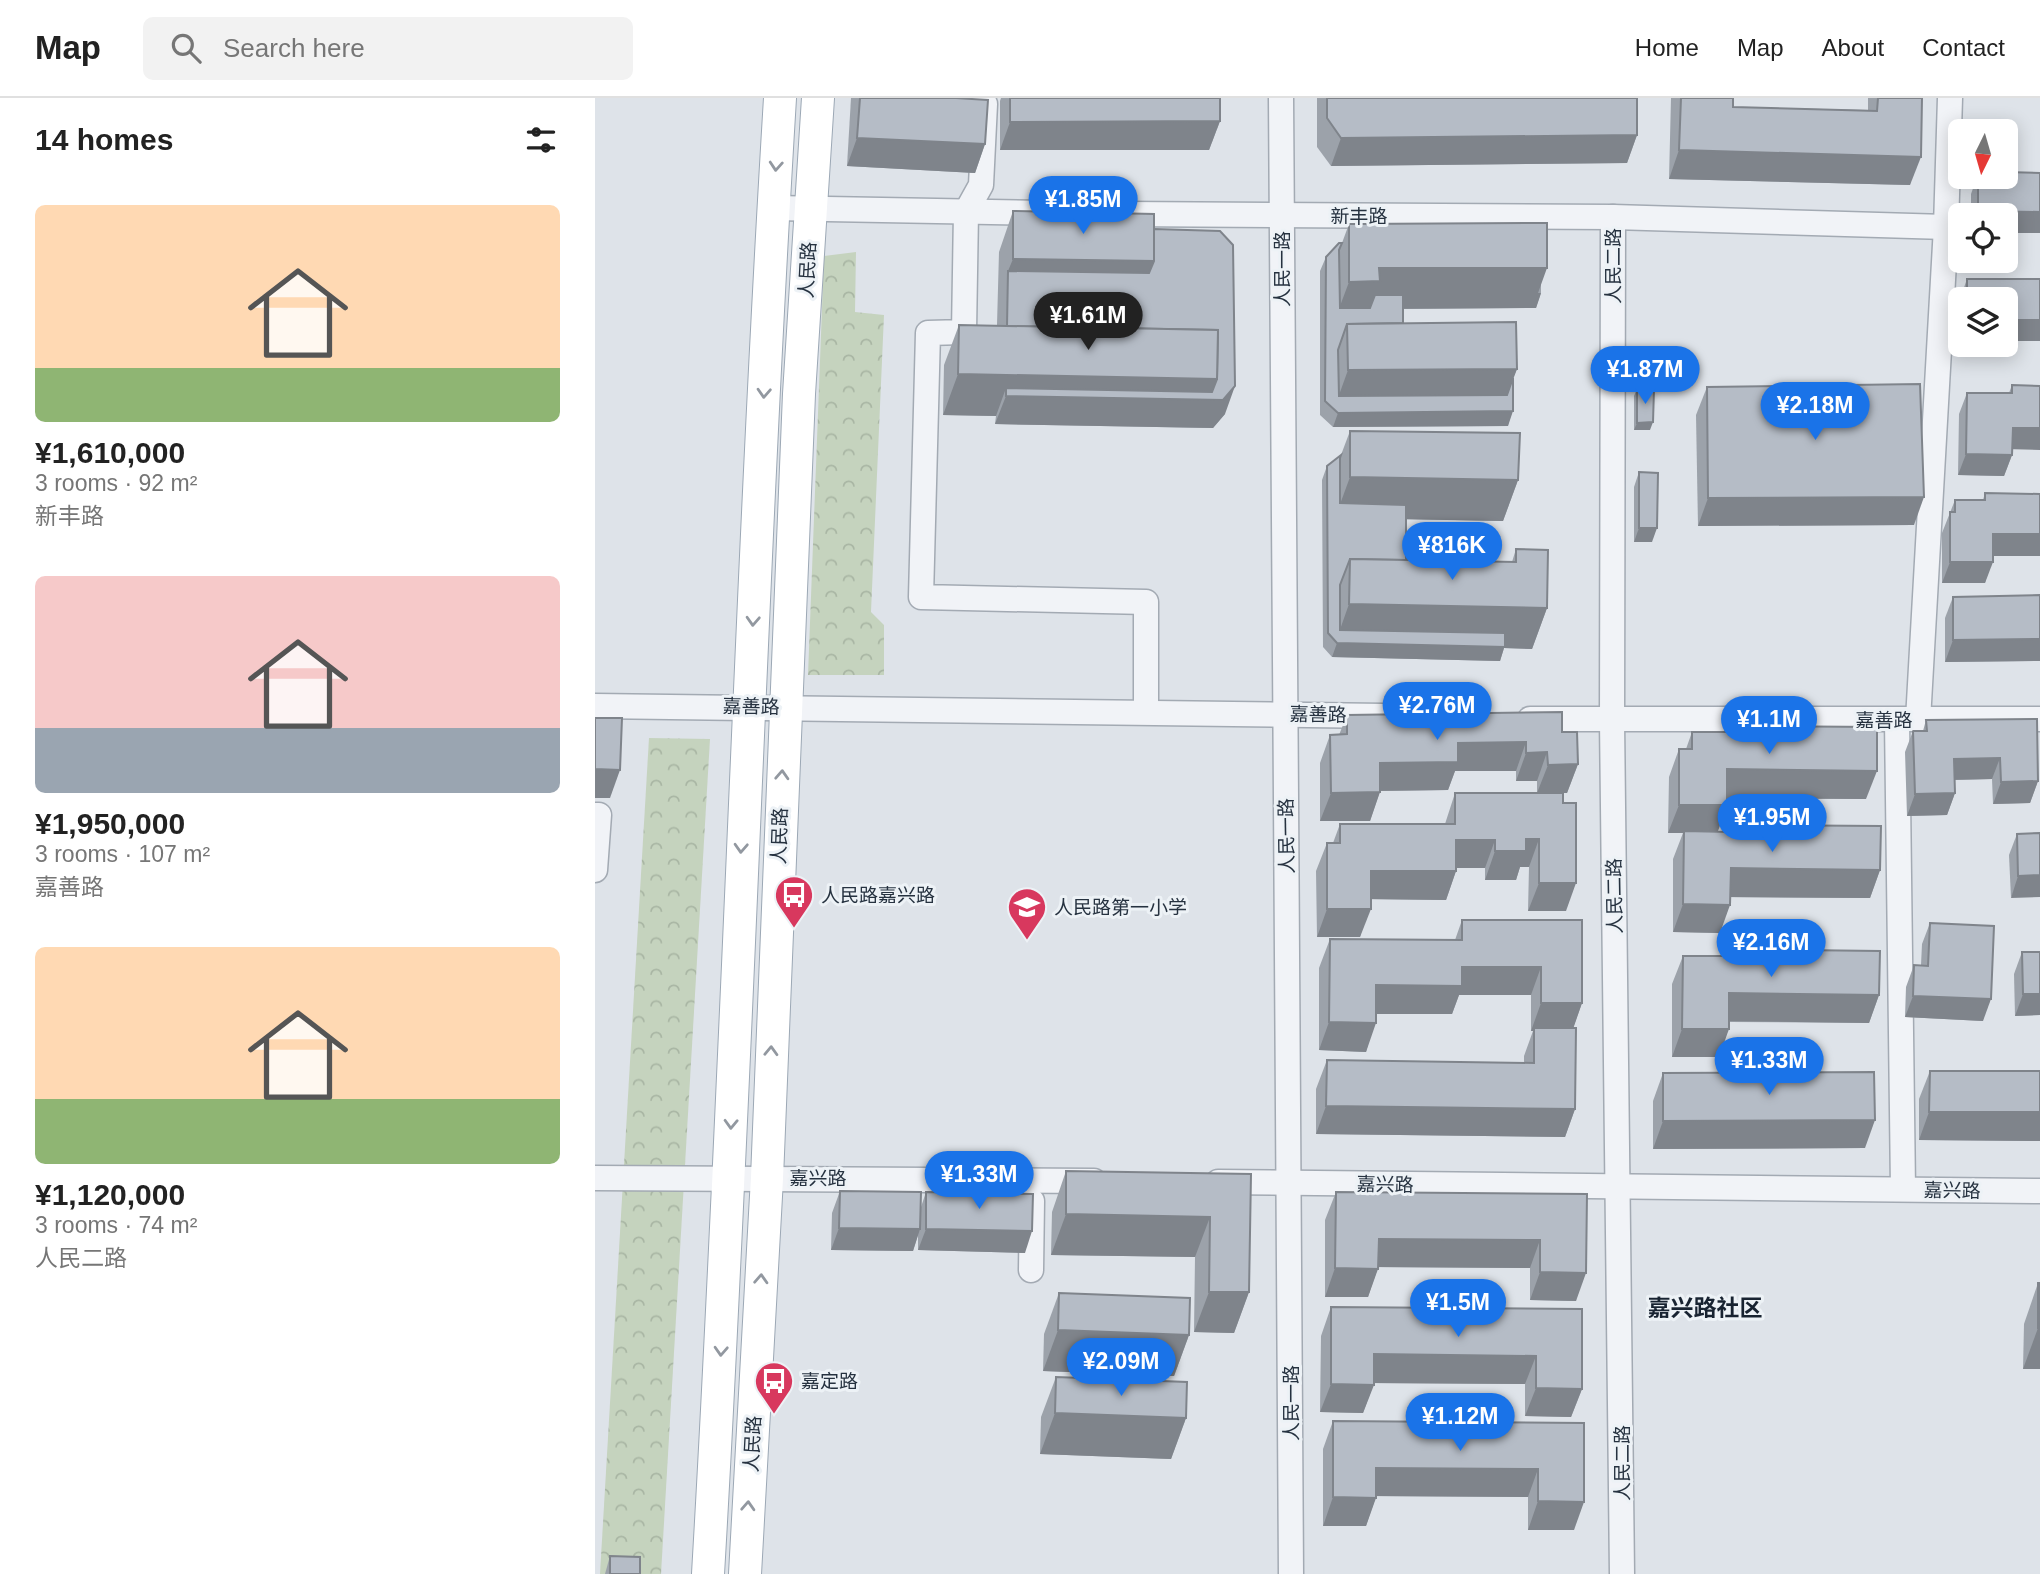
<!DOCTYPE html>
<html lang="en">
<head>
<meta charset="utf-8">
<style>
  :root { --surface:#fff; --page:#f2f2f2; --text:#222; --muted:#767676; --line:#e0e0e0; --accent:#1a73e8 }
  body { margin:0; font-family:Helvetica,"Noto Sans SC",sans-serif; background:var(--page); color:var(--text); height:100vh; display:flex; flex-direction:column; font-size:26px; white-space:nowrap }
  * { box-sizing:border-box; margin:0 }
  p { font-size:23px; color:var(--muted) }
  .icon { flex:none; width:38px; height:38px; fill:none; stroke:currentColor; stroke-width:2; stroke-linecap:round; stroke-linejoin:round }
  .map { position:relative; flex:1; overflow:hidden }
  .drawer { display:flex; flex-direction:column; background:var(--surface); width:595px }
  .drawer>* { flex:none }
  .needle { width:46px; rotate:185deg }
  .controls { position:absolute; left:1353px; top:21px; display:grid; gap:14px }
  .controls a { display:grid; place-items:center; width:70px; height:70px; border-radius:10px; background:var(--surface); box-shadow:0 4px 18px #0003; font-size:35px }
  .price { position:absolute; translate:-50% -60px; padding:0 16px; border-radius:24px; background:var(--accent); color:#fff; font-size:23px; line-height:46px; filter:drop-shadow(0 2px 4px #0008) }
  .price::after { content:''; position:absolute; left:50%; top:42px; width:21px; height:16px; margin-left:-10px; background:inherit; clip-path:polygon(0 0,100% 0,50% 100%) }
  .price.on { background:#222; color:#fff }
  ul { padding:0; list-style:none }
  li { display:grid; align-content:center; gap:14px; height:371px; padding:0 35px }
  li span { display:grid; place-items:center; height:217px; border-radius:10px; color:#555 }
  li>.icon { margin-inline-start:auto }
  span .icon { width:126px; height:126px; fill:#fffc; stroke-width:1 }
  li b { font-size:30px }
  h2 { display:flex; justify-content:space-between; align-items:center; height:84px; padding:0 35px; font-size:30px }
  header { display:flex; align-items:center; gap:42px; box-sizing:border-box; height:98px; padding:0 35px; background:var(--surface); border-bottom:2px solid var(--line) }
  header strong { font-size:33px }
  nav { display:flex; gap:38px; margin-inline-start:auto; font-size:24px }
  .search { width:490px; height:63px; background:var(--page); display:flex; align-items:center; gap:18px; box-sizing:border-box; padding:0 24px; border-radius:10px; color:var(--muted); font-size:26px }
  main { display:flex; flex:1; min-height:0 }
  .map>svg:first-child { display:block }
  .park { fill:url(#park-crowns) }
  .lines { fill:none; stroke-linecap:round; stroke-linejoin:round }
  .minor-casing { stroke:#a3aab3; stroke-width:27 }
  .major-casing { stroke:#9ca8b5; stroke-width:34 }
  .minor { stroke:#f1f3f7; stroke-width:24 }
  .major { stroke:#fff; stroke-width:32 }
  .wall { fill:#9ca2aa }
  .shaded-wall { fill:#7f848b }
  .building { fill:#b5bcc6; stroke:#7f848b; stroke-width:2 }
  .oneway { stroke:#9298a0 }
  .labels { text-anchor:middle; stroke-width:6; stroke-linejoin:round; paint-order:stroke }
  .street-label { font-size:19px; fill:#263240; stroke:#edf2f6 }
  .poi-label { font-size:19px; fill:#263240; stroke:#edf2f6; text-anchor:start }
  .quarter-label { font-size:23px; font-weight:bold; fill:#182331; stroke:#edf2f6 }
</style>
</head>
<body>
<header>
<strong>Map</strong>
<div class="search"><svg class="icon" aria-label="search" viewBox="0 0 24 24"><circle cx="10" cy="10" r="6"/><path d="M15 15l6 6"/></svg>Search here</div>
<nav><a>Home</a><a>Map</a><a>About</a><a>Contact</a></nav>
</header>
<main>
<section class="drawer">
<h2>14 homes<svg class="icon" aria-label="filters" viewBox="0 0 24 24"><path d="M4 7h16M4 17h16"/><circle cx="9" cy="7" r="2"/><circle cx="15" cy="17" r="2"/></svg></h2>
<ul>
<li><span style="background:linear-gradient(#ffd9b3 75%,#8fb573 0)"><svg class="icon" aria-label="home" viewBox="0 0 24 24"><path d="M3 11l9-7 9 7M6 9v11h12V9"/></svg></span><div><b>¥1,610,000</b><p>3 rooms · 92 m²</p><p>新丰路</p></div></li>
<li><span style="background:linear-gradient(#f6c9c9 70%,#9aa5b1 0)"><svg class="icon" aria-label="home" viewBox="0 0 24 24"><path d="M3 11l9-7 9 7M6 9v11h12V9"/></svg></span><div><b>¥1,950,000</b><p>3 rooms · 107 m²</p><p>嘉善路</p></div></li>
<li><span style="background:linear-gradient(#ffd9b3 70%,#8fb573 0)"><svg class="icon" aria-label="home" viewBox="0 0 24 24"><path d="M3 11l9-7 9 7M6 9v11h12V9"/></svg></span><div><b>¥1,120,000</b><p>3 rooms · 74 m²</p><p>人民二路</p></div></li>
</ul>
</section>
<div class="map">
<svg width="1445" height="1476" viewBox="0 0 1445 1476">
  <defs>
    <pattern id="park-crowns" width="20" height="18" patternUnits="userSpaceOnUse" patternTransform="scale(1.75)"><rect width="20" height="18" fill="#c5d3be"/><path d="M2 6a3 3 0 1 1 6 0M12 15a3 3 0 1 1 6 0" fill="none" stroke="#a9b6a4"/></pattern>
  </defs>
  <rect width="100%" height="100%" fill="#dee3e9"/>
  <g class="park">
    <path d="M261,154L260,214L289,217L276,514L289,527V577H213L229,158Z"/>
    <path d="M54,640L115,641L66,1476H5Z"/>
  </g>
  <g class="lines">
    <g class="minor-casing">
      <g id="minor">
        <path d="M383,0L390,6L386,87L371,114L369,234L333,235L326,499L551,504V614"/>
        <path d="M686,0C687,492 696,984 696,1476"/>
        <path d="M178,110L450,115"/>
        <path d="M528,116L1018,119L1351,129"/>
        <path d="M1018,119L1017,623L1027,1476"/>
        <path d="M0,608L790,618"/>
        <path d="M935,621H1445"/>
        <path d="M1302,622L1308,1091"/>
        <path d="M1323,622L1351,129L1355,0"/>
        <path d="M0,717H4L0,772"/>
        <path d="M0,1080L499,1083"/>
        <path d="M623,1084L1445,1093"/>
        <path d="M436,1172L437,1103"/>
      </g>
    </g>
    <g class="major-casing">
      <g id="major">
        <path d="M113,1476C142,984 155,492 185,0"/>
        <path d="M150,1476L172,1080L204,296L223,0"/>
      </g>
    </g>
    <use href="#minor" class="minor"/>
    <use href="#major" class="major"/>
  </g>
  <g class="wall">
    <path d="M256,0H361L390,46L380,75L252,68Z"/>
    <path d="M406,0H625V23L614,52H405V3Z"/>
    <path d="M722,0H1042V37L1032,65L736,68L722,49Z"/>
    <path d="M1076,0H1138V9L1273,12V0H1327L1315,87L1074,81Z"/>
    <path d="M1382,79H1410V117H1376V96Z"/>
    <path d="M418,113L559,131L630,316L618,330L400,326L401,318L348,317L349,267L364,227H402L404,154Z"/>
    <path d="M754,126L946,186V195L941,210L808,211V225L922,271L918,280L913,328L738,329L725,317V173L731,159L747,145Z"/>
    <path d="M1372,181H1445V243H1410V201H1365Z"/>
    <path d="M1417,287V357L1409,378L1363,377L1364,316L1372,295H1414Z"/>
    <path d="M1112,289L1319,427L1103,428L1101,317Z"/>
    <path d="M1042,291L1055,332H1039V298Z"/>
    <path d="M755,333L923,382L908,423L811,421V462L917,464L921,451L952,510L937,551L909,550L905,563L737,559L728,549L727,382L732,368L746,357Z"/>
    <path d="M1044,374L1057,444H1039V389Z"/>
    <path d="M1390,395L1445,396V458H1398L1390,485H1347V435L1360,402H1388Z"/>
    <path d="M1445,497V563L1350,564V520L1358,499Z"/>
    <path d="M752,617L967,634L983,666L972,695H942V683H921V673H860L853,692L785,693L775,723H725V665L735,637H744Z"/>
    <path d="M1442,621L1443,683L1435,705L1398,706L1397,681L1360,682V695L1352,717L1312,718L1310,654L1318,633H1328L1331,622Z"/>
    <path d="M1131,628L1271,701L1132,700L1122,733L1132,734L1134,727L1285,772L1275,800L1135,799L1125,835L1078,834V761L1088,735H1073L1074,679L1084,651H1091L1097,634H1129Z"/>
    <path d="M860,695H968L971,813H933L934,769H925L921,782H890V770H861V773L851,802L776,801L765,839H722L721,773L732,745H738L745,726H850Z"/>
    <path d="M1445,735L1416,800L1414,757L1422,736Z"/>
    <path d="M867,822H987V905L978,930L980,1011L970,1039L721,1036V991L732,962L929,965V958L938,933H936V897H864L857,916H781L771,954L724,952V870L735,841L860,842Z"/>
    <path d="M1335,825L1388,923L1310,919L1311,889L1319,867H1326L1327,846Z"/>
    <path d="M1133,851L1284,897L1274,925L1134,924L1124,959H1077V886L1088,858H1131Z"/>
    <path d="M1427,854H1445V917L1420,918L1419,876Z"/>
    <path d="M1335,973H1445V1043L1324,1042V1001Z"/>
    <path d="M1068,975L1270,1050L1058,1051V1003Z"/>
    <path d="M471,1073L656,1076L654,1194L639,1235L599,1234L600,1159L456,1157L457,1114Z"/>
    <path d="M245,1093L326,1109L331,1094L430,1155L323,1152V1137L318,1153L236,1152L237,1115Z"/>
    <path d="M741,1094L992,1096L981,1203L935,1202V1170L783,1169L773,1199H730V1122Z"/>
    <path d="M1443,1185L1445,1271H1428L1429,1226Z"/>
    <path d="M464,1195L594,1237L579,1278L448,1273L449,1236Z"/>
    <path d="M736,1209L987,1211V1291L976,1319L930,1318V1286L779,1285L768,1315L725,1314L726,1238Z"/>
    <path d="M461,1279L591,1320L576,1361L445,1356L446,1319Z"/>
    <path d="M738,1323L989,1325L979,1432H933V1399L781,1398L771,1428H728V1351Z"/>
    <path d="M15,1458L45,1476H10Z"/>
  </g>
  <g class="shaded-wall">
    <path d="M625,23L614,52H405L415,24Z"/>
    <path d="M1042,37L1032,65L736,68L746,40Z"/>
    <path d="M262,40L390,46L380,75L252,68Z"/>
    <path d="M1084,52L1326,59L1315,87L1074,81Z"/>
    <path d="M1383,113L1445,114V135H1410V117H1382Z"/>
    <path d="M418,161L559,163L544,204L413,173Z"/>
    <path d="M784,170H952L943,195H946L941,210L775,211L739,224L754,184Z"/>
    <rect x="1410" y="222" width="35" height="21"/>
    <path d="M922,271L907,311H739L753,272Z"/>
    <path d="M363,276L622,281L640,288L630,316L618,330L400,326L411,298V290L401,318L348,317Z"/>
    <path d="M918,313L913,328L738,329L743,315Z"/>
    <path d="M1058,324L1055,332H1039L1042,325Z"/>
    <path d="M1418,330H1445V352L1410,351Z"/>
    <path d="M1371,356L1417,357L1409,378L1363,377Z"/>
    <path d="M755,379L923,382L908,423L740,420Z"/>
    <path d="M1329,399L1319,427L1103,428L1113,400Z"/>
    <path d="M1044,430H1062L1057,444H1039Z"/>
    <path d="M1398,436H1445V458H1391Z"/>
    <path d="M1355,464H1398L1390,485H1347Z"/>
    <path d="M754,506L952,510L937,551L909,550L905,563L737,559L742,545L741,543Z"/>
    <path d="M1445,541V563L1350,564L1358,542Z"/>
    <path d="M931,644L921,673H860L853,692L775,693L785,665L863,645Z"/>
    <path d="M952,654L942,683H921L931,655Z"/>
    <path d="M1405,660L1397,681L1351,682L1359,661Z"/>
    <path d="M983,666L972,695H942L953,667Z"/>
    <path d="M0,671L25,672L15,700H0Z"/>
    <path d="M1132,671L1282,673L1271,701L1122,700Z"/>
    <path d="M1443,683L1435,705L1398,706L1406,684Z"/>
    <path d="M785,694L775,723H725L736,695Z"/>
    <path d="M1360,695L1352,717L1312,718L1320,696Z"/>
    <path d="M1084,707H1132L1122,736L1089,733L1088,735H1073Z"/>
    <path d="M931,741H944L934,769H925L921,782H890L900,753Z"/>
    <path d="M861,742H900L890,770H851Z"/>
    <path d="M1136,770L1285,772L1275,800L1125,799Z"/>
    <path d="M776,773H861L851,802L765,801Z"/>
    <path d="M1445,777V799L1416,800L1423,778Z"/>
    <path d="M944,785H981L971,813H933Z"/>
    <path d="M1088,806L1135,807L1125,835L1078,834Z"/>
    <path d="M732,811H776L765,839H722Z"/>
    <path d="M867,869H946L936,897H864L857,916H771L781,887Z"/>
    <path d="M1134,895L1284,897L1274,925L1124,923Z"/>
    <path d="M1428,896H1445V917L1420,918Z"/>
    <path d="M1318,898L1396,901L1388,923L1310,919Z"/>
    <path d="M946,905H987L977,934L939,930L938,933H936Z"/>
    <path d="M734,924L781,925L771,954L724,952Z"/>
    <path d="M1087,931H1134L1124,959H1077Z"/>
    <path d="M731,1008L980,1011L970,1039L721,1036Z"/>
    <path d="M1334,1014H1445V1043L1324,1042Z"/>
    <path d="M1280,1022L1270,1050L1058,1051L1068,1023Z"/>
    <path d="M471,1116L615,1119L600,1159L456,1157Z"/>
    <path d="M244,1130L325,1131L318,1153L236,1152Z"/>
    <path d="M331,1131L437,1133L430,1155L323,1152Z"/>
    <path d="M784,1141L945,1142L935,1170L773,1169Z"/>
    <path d="M740,1170L783,1171L773,1199H730Z"/>
    <path d="M945,1174L991,1175L981,1203L935,1202Z"/>
    <path d="M614,1194H654L639,1235L599,1234Z"/>
    <path d="M1443,1230H1445V1271H1428Z"/>
    <path d="M463,1232L594,1237L579,1278L448,1273Z"/>
    <path d="M779,1256L941,1258L930,1286L769,1285Z"/>
    <path d="M736,1286L779,1287L768,1315L725,1314Z"/>
    <path d="M941,1290L987,1291L976,1319L930,1318Z"/>
    <path d="M460,1315L591,1320L576,1361L445,1356Z"/>
    <path d="M781,1370L943,1371L933,1399L771,1398Z"/>
    <path d="M738,1399L781,1400L771,1428H728Z"/>
    <path d="M943,1403L989,1404L979,1432H933Z"/>
  </g>
  <g class="building">
    <path d="M265,0H361L393,2L390,46L262,40Z"/>
    <path d="M415,0H625V23L415,24Z"/>
    <path d="M732,0H1042V37L746,40L732,20Z"/>
    <path d="M1086,0H1138V9L1282,13L1283,0H1327L1326,59L1084,52Z"/>
    <path d="M1410,74L1445,75V114L1383,113V79H1410Z"/>
    <path d="M418,113L559,116V163L418,161Z"/>
    <path d="M952,125V170H784L785,183L754,184V126Z"/>
    <path d="M559,131L625,133L638,147L640,288L628,302L411,298V290L617,294L622,281L623,232L412,228L413,173L554,175L559,163Z"/>
    <path d="M744,145H747L744,152L745,210H775L780,197H808V225L752,226L743,252L744,298L912,297L918,280V313L743,315L730,303L731,159Z"/>
    <path d="M1372,181H1445V222H1410V201H1372Z"/>
    <path d="M921,224L922,271L753,272L752,226Z"/>
    <path d="M364,227L623,232L622,281L363,276Z"/>
    <path d="M1325,286L1329,399L1113,400L1112,289Z"/>
    <path d="M1417,287L1445,288V330H1418L1417,357L1371,356L1372,295H1417Z"/>
    <path d="M1042,291H1059L1058,324L1042,325Z"/>
    <path d="M755,333L925,335L923,382L755,379Z"/>
    <path d="M746,357L745,360V405L811,407V462L755,461L745,487V532L910,535V549L742,545L733,535L732,368Z"/>
    <path d="M1044,374L1063,375L1062,430H1044Z"/>
    <path d="M1390,395L1445,396V436H1398V464H1355V414H1360V402H1390Z"/>
    <path d="M921,451L953,452L952,510L754,506L755,461L921,464Z"/>
    <path d="M1445,497V541L1358,542V499Z"/>
    <path d="M967,614V634H982L983,666L953,667L952,654L931,655V644L863,645V664L785,665V694L736,695L735,637L752,636V617Z"/>
    <path d="M0,620H27L25,672L0,671Z"/>
    <path d="M1442,621L1443,683L1406,684L1405,660L1359,661L1360,695L1320,696L1318,633H1332L1331,622Z"/>
    <path d="M1131,628L1282,629V673L1132,671V707H1084V651H1097V634H1131Z"/>
    <path d="M860,695H968V705H981V785H944V741H931V753H900V742H861V773H776V811H732V745H745V726H860Z"/>
    <path d="M1134,727L1286,728L1285,772L1136,770L1135,807L1088,806L1089,733L1134,734Z"/>
    <path d="M1445,735V777L1423,778L1422,736Z"/>
    <path d="M867,822H987V905H946V869H867V888L781,887V925L734,924L735,841L867,842Z"/>
    <path d="M1335,825L1399,828L1396,901L1318,898L1319,867L1333,868Z"/>
    <path d="M1133,851L1285,853L1284,897L1134,895V931H1087L1088,858H1133Z"/>
    <path d="M1427,854H1445V896H1428Z"/>
    <path d="M939,930H981L980,1011L731,1008L732,962L939,965Z"/>
    <path d="M1335,973H1445V1014H1334Z"/>
    <path d="M1279,974L1280,1022L1068,1023V975Z"/>
    <path d="M471,1073L656,1076L654,1194H614L615,1119L471,1116Z"/>
    <path d="M245,1093L326,1094L325,1131L244,1130Z"/>
    <path d="M331,1094L438,1096L437,1133L331,1131Z"/>
    <path d="M741,1094L992,1096L991,1175L945,1174V1142L784,1141L783,1171L740,1170Z"/>
    <rect x="1443" y="1185" width="2" height="45"/>
    <path d="M464,1195L595,1200L594,1237L463,1232Z"/>
    <path d="M736,1209L987,1211V1291L941,1290V1258L779,1256V1287L736,1286Z"/>
    <path d="M461,1279L592,1284L591,1320L460,1315Z"/>
    <path d="M738,1323L989,1325V1404L943,1403V1371L781,1370V1400L738,1399Z"/>
    <path d="M15,1458L45,1459V1476H15Z"/>
  </g>
  <defs><path id="oneway-chevron" d="M-2-3.5L2.5 0L-2 3.5" fill="none" stroke-width="1.6" stroke-linecap="round" stroke-linejoin="round" transform="scale(1.75)"/></defs>
  <g class="oneway">
    <use href="#oneway-chevron" transform="translate(181 68) rotate(94)"/>
    <use href="#oneway-chevron" transform="translate(169 295) rotate(93)"/>
    <use href="#oneway-chevron" transform="translate(158 523) rotate(93)"/>
    <use href="#oneway-chevron" transform="translate(187 677) rotate(-87)"/>
    <use href="#oneway-chevron" transform="translate(146 750) rotate(93)"/>
    <use href="#oneway-chevron" transform="translate(176 953) rotate(-88)"/>
    <use href="#oneway-chevron" transform="translate(136 1026) rotate(92)"/>
    <use href="#oneway-chevron" transform="translate(166 1181) rotate(-87)"/>
    <use href="#oneway-chevron" transform="translate(126 1253) rotate(93)"/>
    <use href="#oneway-chevron" transform="translate(153 1408) rotate(-87)"/>
  </g>
  <defs>
    <g id="bus-pin" transform="scale(2.0125)"><path d="M0 17L-7.5 6A9.5 9.5 0 1 1 7.5 6Z" fill="#d8385e" stroke="#edf2f6"/><path d="M-5-6H5V4H4V6H2V4H-2V6H-4V4H-5ZM-3.5-4V0h7V-4ZM-3.5 1.2v1.5H-2V1.2ZM2 1.2v1.5H3.5V1.2Z" fill="#fff"/></g>
    <g id="school-pin" transform="scale(2.0125)"><path d="M0 17L-7.5 6A9.5 9.5 0 1 1 7.5 6Z" fill="#d8385e" stroke="#edf2f6"/><path d="M0-5L7-2L0 1L-7-2ZM-4 1L0 2.5L4 1V4Q0 6-4 4Z" fill="#fff"/></g>
  </defs>
  <g fill-rule="evenodd">
    <use href="#bus-pin" x="199" y="797"/>
    <use href="#school-pin" x="432" y="809"/>
    <use href="#bus-pin" x="179" y="1283"/>
  </g>
  <g class="labels">
    <g class="street-label">
      <text x="764" y="125">新丰路</text>
      <text transform="translate(1018 168) rotate(-90)" y="7">人民二路</text>
      <text transform="translate(687 171) rotate(-90)" y="7">人民一路</text>
      <text transform="translate(212 172) rotate(-87)" y="7">人民路</text>
      <text transform="translate(156 608) rotate(1)" y="7">嘉善路</text>
      <text transform="translate(723 616) rotate(1)" y="7">嘉善路</text>
      <text x="1289" y="629">嘉善路</text>
      <text transform="translate(184 738) rotate(-88)" y="7">人民路</text>
      <text transform="translate(691 738) rotate(-91)" y="7">人民一路</text>
      <text transform="translate(1019 798) rotate(-91)" y="7">人民二路</text>
      <text x="223" y="1087">嘉兴路</text>
      <text transform="translate(790 1086) rotate(1)" y="7">嘉兴路</text>
      <text transform="translate(1357 1092) rotate(1)" y="7">嘉兴路</text>
      <text transform="translate(696 1305) rotate(-90)" y="7">人民一路</text>
      <text transform="translate(157 1346) rotate(-87)" y="7">人民路</text>
      <text transform="translate(1027 1365) rotate(-90)" y="7">人民二路</text>
    </g>
    <g class="poi-label">
      <text x="226" y="804">人民路嘉兴路</text>
      <text x="459" y="816">人民路第一小学</text>
      <text x="206" y="1290">嘉定路</text>
    </g>
    <g class="quarter-label">
      <text x="1110" y="1218">嘉兴路社区</text>
    </g>
  </g>
</svg>
<div class="controls">
<a><svg class="needle" viewBox="-14 -14 28 28"><path d="M0-13l5 13h-10z" fill="#e53935"/><path d="M0 13l5-13h-10z" fill="#767676"/></svg></a>
<a><svg class="icon" aria-label="locate" viewBox="0 0 24 24"><circle cx="12" cy="12" r="6"/><path d="M12 2v4M12 18v4M2 12h4M18 12h4"/></svg></a>
<a><svg class="icon" aria-label="layers" viewBox="0 0 24 24"><path d="M12 4l9 5-9 5-9-5zM3 14l9 5 9-5"/></svg></a>
</div>
<b class="price" style="left:488px;top:138px">¥1.85M</b>
<b class="price on" style="left:493px;top:254px">¥1.61M</b>
<b class="price" style="left:1050px;top:308px">¥1.87M</b>
<b class="price" style="left:1220px;top:344px">¥2.18M</b>
<b class="price" style="left:857px;top:484px">¥816K</b>
<b class="price" style="left:842px;top:644px">¥2.76M</b>
<b class="price" style="left:1174px;top:658px">¥1.1M</b>
<b class="price" style="left:1177px;top:756px">¥1.95M</b>
<b class="price" style="left:1176px;top:881px">¥2.16M</b>
<b class="price" style="left:1174px;top:999px">¥1.33M</b>
<b class="price" style="left:384px;top:1113px">¥1.33M</b>
<b class="price" style="left:863px;top:1241px">¥1.5M</b>
<b class="price" style="left:526px;top:1300px">¥2.09M</b>
<b class="price" style="left:865px;top:1355px">¥1.12M</b>
</div>
</main>
</body>
</html>
